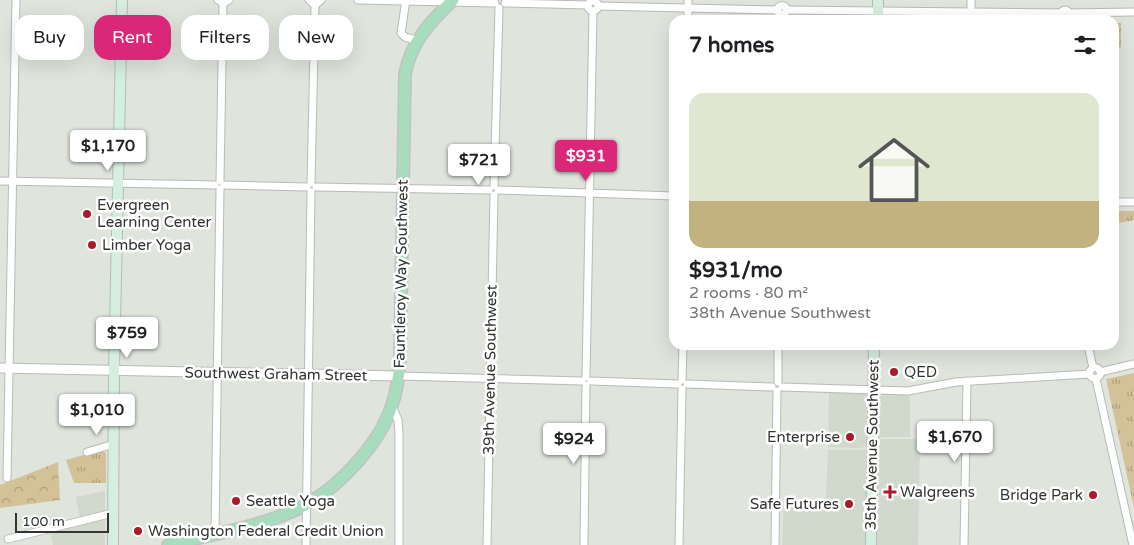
<!DOCTYPE html>
<html lang="en">
<head>
<meta charset="utf-8">
<style>
  :root { --surface:#fff; --page:#f6f6f6; --text:#202124; --muted:#757577; --line:#e0e0e0; --accent:#db2777 }
  body { margin:0; font-family:"Varela Round",sans-serif; background:var(--page); color:var(--text); height:100vh; display:flex; flex-direction:column; font-size:19px; white-space:nowrap }
  * { box-sizing:border-box; margin:0 }
  p { font-size:16px; color:var(--muted) }
  .icon { flex:none; width:28px; height:28px; fill:none; stroke:currentColor; stroke-width:2; stroke-linecap:round; stroke-linejoin:round }
  .map { position:relative; flex:1; overflow:hidden }
  .side { position:absolute; left:669px; top:15px; width:450px; height:335px; display:flex; flex-direction:column; background:var(--surface); border-radius:15px; box-shadow:0 5px 20px #0002 }
  .side>* { flex:none }
  .guide { position:absolute; left:15px; top:15px; width:475px; height:45px; display:flex; gap:10px }
  .scale { position:absolute; left:15px; bottom:12px; width:94px; box-sizing:border-box; padding-left:5px; border:2px solid #333532; border-top:0; font-size:14px; line-height:18px; white-space:nowrap; color:#333532; -webkit-text-stroke:4px #fff; paint-order:stroke }
  .price { position:absolute; translate:-50% -42px; padding:0 11px; border-radius:5px; background:#fff; color:#222; font-size:16px; line-height:32px; filter:drop-shadow(0 1px 2px #0008) }
  .price::after { content:''; position:absolute; left:50%; top:30px; width:15px; height:11px; margin-left:-8px; background:inherit; clip-path:polygon(0 0,100% 0,50% 100%) }
  .price.selected { background:var(--accent); color:#fff }
  ul { padding:0; list-style:none }
  li { display:grid; align-content:center; gap:10px; height:265px; padding:0 20px }
  li+li { border-top:1px solid var(--line) }
  li span { display:grid; place-items:center; height:155px; border-radius:15px; color:#555 }
  li>.icon { margin-inline-start:auto }
  span .icon { width:90px; height:90px; fill:#fffc; stroke-width:1 }
  li b { font-size:21px }
  h2 { display:flex; justify-content:space-between; align-items:center; height:60px; padding:0 20px; font-size:21px }
  .pill { padding:0 18px; border-radius:15px; background:var(--surface); box-shadow:0 5px 20px #0002; font-size:18px; line-height:45px }
  .pill.selected { background:var(--accent); color:#fff }
  .map>svg:first-child { display:block }
  .built { fill:#d0d9cc }
  .forest { fill:url(#forest-crowns) }
  .park { fill:url(#park-tufts) }
  .garden { fill:url(#garden-furrows) }
  .lines { fill:none; stroke-linecap:round; stroke-linejoin:round }
  .minor-casing { stroke:#b7bbb5; stroke-width:9 }
  .tertiary-casing { stroke:#b7bbb5; stroke-width:11 }
  .secondary-casing { stroke:#b7bbb5; stroke-width:12 }
  .primary-casing { stroke:#c2c2c2; stroke-width:14 }
  .minor { stroke:#fff; stroke-width:7 }
  .tertiary { stroke:#fff; stroke-width:9 }
  .secondary { stroke:#d4eedf; stroke-width:10 }
  .primary { stroke:#a8dcbe; stroke-width:11 }
  .poi-dot { fill:#ad192b; stroke:#fff; stroke-width:2 }
  .labels { text-anchor:middle; stroke-width:5; stroke-linejoin:round; paint-order:stroke }
  .poi-label { font-size:15px; fill:#333532; stroke:#fff; text-anchor:start }
  .street-label { font-size:15px; fill:#333532; stroke:#fff }
</style>
</head>
<body>
<div class="map">
<svg width="1134" height="545" viewBox="0 0 1134 545">
  <defs>
    <pattern id="forest-crowns" width="20" height="18" patternUnits="userSpaceOnUse" patternTransform="scale(1.25)"><rect width="20" height="18" fill="#d3c297"/><path d="M2 6a3 3 0 1 1 6 0M12 15a3 3 0 1 1 6 0" fill="none" stroke="#ac9e7c"/></pattern>
    <pattern id="park-tufts" width="24" height="20" patternUnits="userSpaceOnUse" patternTransform="scale(1.25)"><rect width="24" height="20" fill="#d3c297"/><path d="M3 7l-1-3M5 7V3M7 7l1-3M15 17l-1-3M17 17v-4M19 17l1-3" fill="none" stroke="#ac9e7c"/></pattern>
    <pattern id="garden-furrows" width="10" height="10" patternUnits="userSpaceOnUse" patternTransform="scale(1.25)"><rect width="10" height="10" fill="#d3c297"/><path d="M-1 1l2-2M0 10L10 0M9 11l2-2" fill="none" stroke="#ac9e7c"/></pattern>
  </defs>
  <rect width="100%" height="100%" fill="#dfe4dd"/>
  <g class="built">
    <path d="M829,392L910,395V437H882L861,448L828,447Z"/>
    <path d="M882,439H920L918,545H782L784,499H826L828,450H863Z"/>
    <path d="M105,491V545H53L50,532L81,524L76,497Z"/>
  </g>
  <path class="forest" d="M58,462L60,500L0,508V485Z"/>
  <g class="park">
    <path d="M1114,211H1134V220L1114,224Z"/>
    <path d="M1134,373V508L1106,379Z"/>
    <path d="M101,450L106,453V483H74L66,460Z"/>
  </g>
  <rect class="garden" x="1114" y="23" width="7" height="25"/>
  <g class="lines">
    <g class="minor-casing">
      <g id="minor">
        <path d="M218,0L224,3L229,0"/>
        <path d="M309,0L315,5L321,0"/>
        <path d="M358,0L495,3"/>
        <path d="M406,0L401,33L405,37L416,40"/>
        <circle cx="593" cy="6" r="5"/>
        <path d="M505,3L588,5"/>
        <circle cx="782" cy="10" r="4.5"/>
        <path d="M598,6L778,10"/>
        <path d="M786,10L1061,13"/>
        <circle cx="1065" cy="14" r="4"/>
        <path d="M1068,13L1134,12"/>
        <path d="M688,20V0"/>
        <path d="M971,20V0"/>
        <path d="M0,181L215,185"/>
        <path d="M220,181L223,3"/>
        <path d="M311,183L315,5"/>
        <path d="M224,185L307,187"/>
        <path d="M494,186L499,8"/>
        <path d="M316,187L489,190"/>
        <path d="M498,190L674,196"/>
        <path d="M1114,202H1134"/>
        <path d="M1088,345L1093,368"/>
        <circle cx="1095" cy="373" r="5.5"/>
        <path d="M1100,372L1134,364"/>
        <path d="M399,376L582,381"/>
        <path d="M586,377L593,11"/>
        <path d="M1096,379L1133,545"/>
        <path d="M682,380L683,345"/>
        <path d="M591,381L678,384"/>
        <path d="M778,382V345"/>
        <path d="M687,384L772,387"/>
        <path d="M782,387L908,391L956,382L1089,374"/>
        <path d="M392,406L398,420L399,433V545"/>
        <path d="M87,452L114,444"/>
        <path d="M7,478L16,0"/>
        <path d="M215,534L220,189"/>
        <path d="M8,539L113,513"/>
        <path d="M306,545L311,192"/>
        <path d="M487,545L494,195"/>
        <path d="M584,545L586,385"/>
        <path d="M679,545L682,389"/>
        <path d="M775,545L777,391"/>
        <path d="M964,545L967,381"/>
      </g>
    </g>
    <g class="tertiary-casing">
      <path id="tertiary" d="M0,368L399,376"/>
    </g>
    <g class="secondary-casing">
      <g id="secondary">
        <path d="M878,20V0"/>
        <path d="M113,545L114,371L122,0"/>
        <path d="M871,545L874,345"/>
      </g>
    </g>
    <g class="primary-casing">
      <path id="primary" d="M168,545C213,534 265,527 307,504C341,485 380,443 392,405C397,391 399,375 400,360L405,74C411,42 430,22 453,0"/>
    </g>
    <use href="#minor" class="minor"/>
    <use href="#tertiary" class="tertiary"/>
    <use href="#secondary" class="secondary"/>
    <use href="#primary" class="primary"/>
  </g>
  <g class="poi-dot">
    <circle cx="87" cy="214" r="5"/>
    <circle cx="92" cy="245" r="5"/>
    <circle cx="894" cy="372" r="5"/>
    <circle cx="850" cy="437" r="5"/>
    <path d="M887.5 484.5h5v5h5v5h-5v5h-5v-5h-5v-5h5z"/>
    <circle cx="1093" cy="495" r="5"/>
    <circle cx="236" cy="501" r="5"/>
    <circle cx="849" cy="504" r="5"/>
    <circle cx="138" cy="531" r="5"/>
  </g>
  <g class="labels">
    <g class="poi-label">
      <text x="97" y="210">Evergreen<tspan x="97" dy="17">Learning Center</tspan></text>
      <text x="102" y="250">Limber Yoga</text>
      <text x="904" y="377">QED</text>
      <text x="840" y="442" text-anchor="end">Enterprise</text>
      <text x="900" y="497">Walgreens</text>
      <text x="1083" y="500" text-anchor="end">Bridge Park</text>
      <text x="246" y="506">Seattle Yoga</text>
      <text x="839" y="509" text-anchor="end">Safe Futures</text>
      <text x="148" y="536">Washington Federal Credit Union</text>
    </g>
    <g class="street-label">
      <text transform="translate(401 274) rotate(-89)" y="5">Fauntleroy Way Southwest</text>
      <text transform="translate(490 370) rotate(-89)" y="5">39th Avenue Southwest</text>
      <text transform="translate(276 374) rotate(1)" y="5">Southwest Graham Street</text>
      <text transform="translate(872 445) rotate(-89)" y="5">35th Avenue Southwest</text>
    </g>
  </g>
</svg>
<div class="scale">100 m</div>
<b class="price" style="left:108px;top:172px">$1,170</b>
<b class="price selected" style="left:586px;top:182px">$931</b>
<b class="price" style="left:479px;top:186px">$721</b>
<b class="price" style="left:127px;top:359px">$759</b>
<b class="price" style="left:97px;top:436px">$1,010</b>
<b class="price" style="left:955px;top:463px">$1,670</b>
<b class="price" style="left:574px;top:465px">$924</b>
<div class="guide">
<a class="pill">Buy</a>
<a class="pill selected">Rent</a>
<a class="pill">Filters</a>
<a class="pill">New</a>
</div>
<section class="side">
<h2>7 homes<svg class="icon" aria-label="filters" viewBox="0 0 24 24"><path d="M4 7h16M4 17h16"/><circle cx="9" cy="7" r="2"/><circle cx="15" cy="17" r="2"/></svg></h2>
<ul>
<li><span style="background:linear-gradient(#dfe7d0 70%,#c2b280 0)"><svg class="icon" aria-label="home" viewBox="0 0 24 24"><path d="M3 11l9-7 9 7M6 9v11h12V9"/></svg></span><div><b>$931/mo</b><p>2 rooms · 80 m²</p><p>38th Avenue Southwest</p></div></li>
</ul>
</section>
</div>
</body>
</html>
